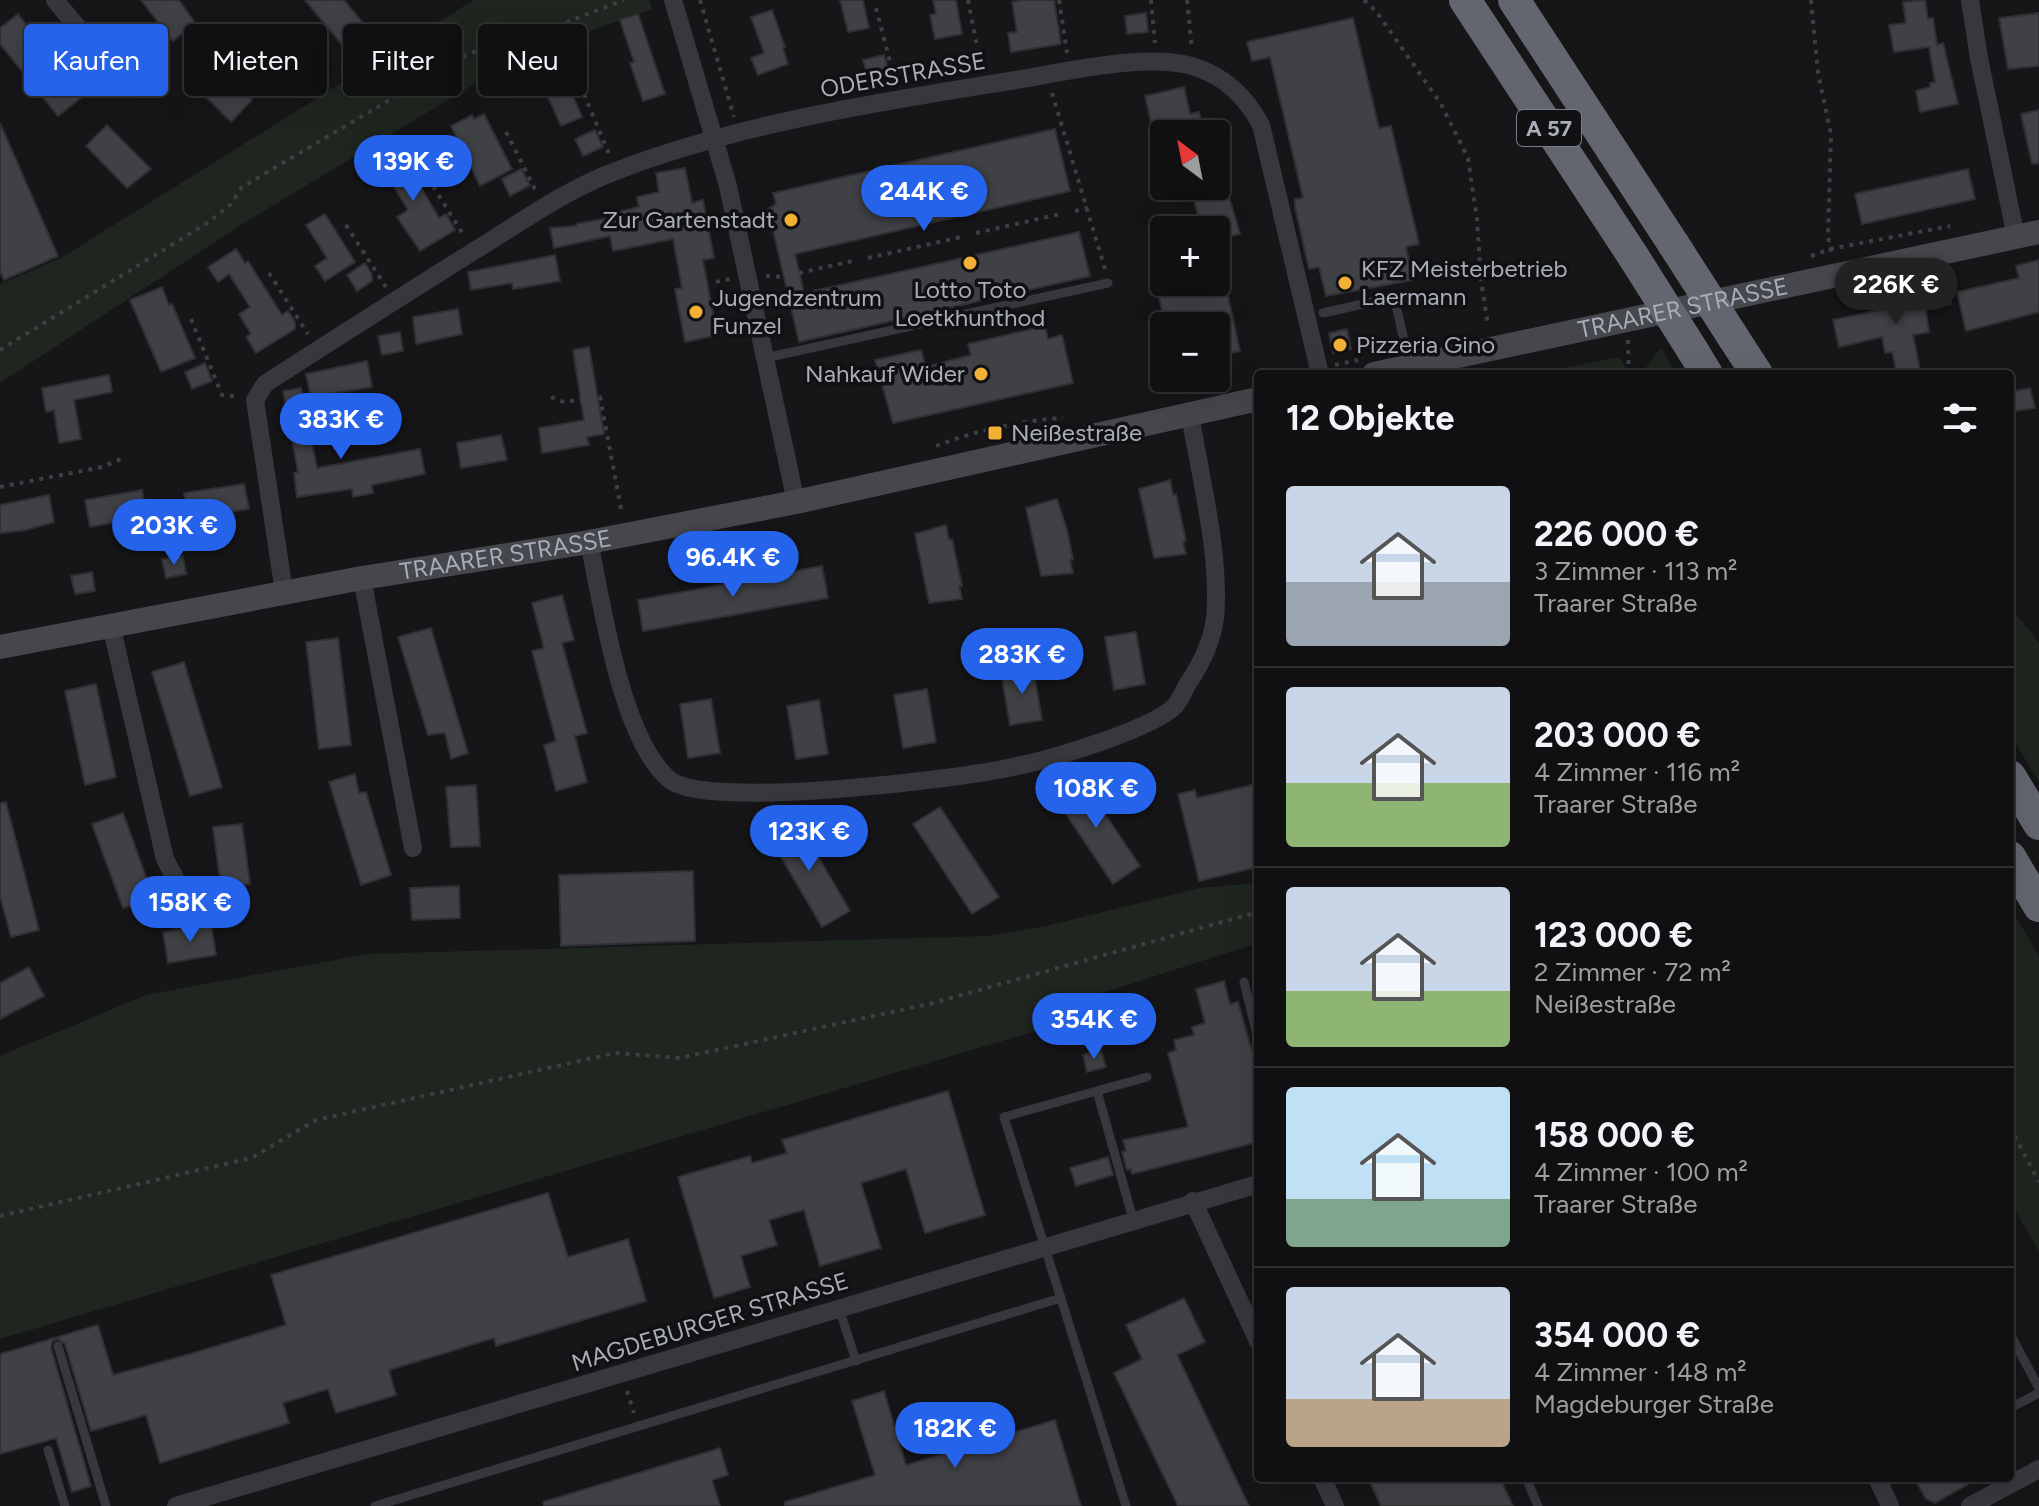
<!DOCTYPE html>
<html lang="de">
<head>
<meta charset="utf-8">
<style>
  :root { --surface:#101012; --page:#19191b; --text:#f1f3f6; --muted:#9c9d9f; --line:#303032; --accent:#2563eb }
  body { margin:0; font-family:Figtree,sans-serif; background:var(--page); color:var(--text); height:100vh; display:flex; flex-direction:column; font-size:30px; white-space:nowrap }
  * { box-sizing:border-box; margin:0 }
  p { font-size:26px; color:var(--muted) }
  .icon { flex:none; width:44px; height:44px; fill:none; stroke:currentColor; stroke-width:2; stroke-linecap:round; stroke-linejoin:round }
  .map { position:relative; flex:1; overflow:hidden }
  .details { position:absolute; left:1254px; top:370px; width:760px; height:1112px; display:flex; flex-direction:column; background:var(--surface); border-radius:8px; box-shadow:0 8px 32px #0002,0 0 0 2px var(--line) }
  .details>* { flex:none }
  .banner { position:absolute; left:24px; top:24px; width:760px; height:72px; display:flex; gap:16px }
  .needle { width:52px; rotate:328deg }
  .fabs { position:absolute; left:1150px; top:120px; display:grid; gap:16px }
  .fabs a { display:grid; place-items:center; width:80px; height:80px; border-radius:8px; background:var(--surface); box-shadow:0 8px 32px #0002,0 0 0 2px var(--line); font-size:40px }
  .price { position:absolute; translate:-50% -68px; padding:0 18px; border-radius:28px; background:var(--accent); color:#fff; font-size:26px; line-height:52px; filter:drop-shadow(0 2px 4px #0008) }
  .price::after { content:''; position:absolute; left:50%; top:48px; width:24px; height:18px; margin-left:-12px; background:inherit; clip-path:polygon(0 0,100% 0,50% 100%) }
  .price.on { background:#222; color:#fff }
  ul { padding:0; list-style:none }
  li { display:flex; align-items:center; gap:24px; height:200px; padding:0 32px }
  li+li { border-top:2px solid var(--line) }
  li span { display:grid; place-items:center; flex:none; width:224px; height:160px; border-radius:8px; color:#555 }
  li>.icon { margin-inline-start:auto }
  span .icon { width:96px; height:96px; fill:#fffc; stroke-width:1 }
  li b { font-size:34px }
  h2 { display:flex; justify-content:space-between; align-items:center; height:96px; padding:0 32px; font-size:34px }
  .tag { padding:0 28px; border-radius:8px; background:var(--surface); box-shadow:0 8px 32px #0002,0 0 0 2px var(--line); font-size:28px; line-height:72px }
  .tag.on { background:var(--accent); color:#fff }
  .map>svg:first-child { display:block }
  .green { fill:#1e261f }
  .building { fill:#404145; stroke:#303034; stroke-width:2 }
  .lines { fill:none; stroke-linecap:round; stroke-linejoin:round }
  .path { stroke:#3d3f44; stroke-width:4; stroke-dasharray:4 6; stroke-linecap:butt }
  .lane { stroke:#37383d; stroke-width:9 }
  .street { stroke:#37383d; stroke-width:18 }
  .secondary { stroke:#45474d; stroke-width:24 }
  .highway { stroke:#63666e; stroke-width:32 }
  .highway-bridge { stroke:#63666e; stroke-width:32 }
  .poi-dot { fill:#f2b134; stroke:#111113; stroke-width:3 }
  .labels { text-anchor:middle; stroke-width:7; stroke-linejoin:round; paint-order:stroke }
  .shield { fill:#111113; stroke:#7b7e86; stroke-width:2 }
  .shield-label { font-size:22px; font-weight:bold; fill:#a8adb8 }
  .street-label { font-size:24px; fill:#a8adb8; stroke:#111113 }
  .poi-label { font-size:24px; fill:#a8adb8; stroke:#111113; text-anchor:start }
</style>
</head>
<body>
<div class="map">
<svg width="2039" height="1506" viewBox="0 0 2039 1506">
  <rect width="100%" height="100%" fill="#161618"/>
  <g class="green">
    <path d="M474,0H649L652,9L565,40L486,77L244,223L0,383V284L61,258Z"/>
    <path d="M1661,348L1677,374H1641Z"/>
    <path d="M1619,357L1630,374H1533Z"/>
    <path d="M2010,606L2039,643V782L2010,734Z"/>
    <path d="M1258,883V943L1068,1004L1073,1020L0,1339V1056L146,995L367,954L986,936L1046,926L1200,888Z"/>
    <path d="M2010,907L2039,956V1251L2010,1202Z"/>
  </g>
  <g class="building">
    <path d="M141,0H179L195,23L173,41Z"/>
    <path d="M305,0H344L368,29L343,46Z"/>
    <path d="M840,0H863L869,28L848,32Z"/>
    <path d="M933,0H956L962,34L935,39L930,15L936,14Z"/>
    <path d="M1022,0H1054L1061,44L1011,52L1008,33L1017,32L1012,2Z"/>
    <path d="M1925,0L1928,19L1933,18L1937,45L1943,43L1958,104L1920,112L1916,91L1930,87V83L1935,82L1929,47L1894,52L1889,25L1906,23L1903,2Z"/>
    <path d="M772,10L785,47L783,48L788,64L758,75L751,58L764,53L751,17Z"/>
    <path d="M1146,13L1148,32L1127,34L1125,16Z"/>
    <path d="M2039,13V66L2008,69L1999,18Z"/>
    <path d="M18,14L82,97L58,116L0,44V28Z"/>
    <path d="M638,14L665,94L643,101L630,63L634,62L620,20Z"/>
    <path d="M1353,18L1379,128L1391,126L1419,244L1406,247L1413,280L1326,296L1319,267L1309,269L1305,252L1295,207V199L1303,198L1270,57L1252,61L1247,42Z"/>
    <path d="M884,55L889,73L868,78L863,60Z"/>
    <path d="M219,66L252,100L231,122L197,88Z"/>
    <path d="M565,78L582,117L561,126L544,88Z"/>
    <path d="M1184,87L1190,114L1199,112L1204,134H1169L1166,119L1151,122L1145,96Z"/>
    <path d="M2039,110V163L2032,164L2021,114Z"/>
    <path d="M484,114L512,169L480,186L451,126L472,115L474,119Z"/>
    <path d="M0,123L58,256L4,280L0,271Z"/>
    <path d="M107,125L151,169L127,188L86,146Z"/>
    <path d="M1055,129L1070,191L795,254L804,293L1079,232L1090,276L799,342L768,209L776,204L773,193Z"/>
    <path d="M595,130L603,147L583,156L575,139Z"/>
    <path d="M396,153L404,167L408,165L439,218L446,214L455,230L420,251L397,217L408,210L388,177L376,184L367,170Z"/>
    <path d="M685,168L692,203L703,200L714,258L703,260L717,335L685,342L675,289L682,288L673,239L613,251L610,236L554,248L550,228L577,226L576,224L618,216L617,212L639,207L637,197L659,192L656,173Z"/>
    <path d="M521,169L530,185L510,196L502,179Z"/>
    <path d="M1968,169L1975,199L1862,224L1855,194Z"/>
    <path d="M1191,186H1226L1240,234L1216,239V230H1204L1201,216L1198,217Z"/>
    <path d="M325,214L355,262L325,281L315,266L327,258L306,225Z"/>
    <path d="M236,249L245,263L248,261L282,315L288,311L295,322V329L256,353L246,337L251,334L239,314L250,307L229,274L218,282L208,267Z"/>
    <path d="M555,255L560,281L513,289L512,283L471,290L468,272Z"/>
    <path d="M2039,260V312L1966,331L1957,292L2019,278L2016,266Z"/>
    <path d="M365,263L372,274V281L357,291L347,275Z"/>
    <path d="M1945,278L1951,304L1926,310L1929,332L1913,335L1921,374H1897L1892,352L1885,353L1882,337L1839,347L1833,320L1922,300L1919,284Z"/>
    <path d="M1193,282H1225L1240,351L1216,356V326H1166L1157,290Z"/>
    <path d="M162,287L169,305L172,304L195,358L161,372L130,300Z"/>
    <path d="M458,309L462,334L416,344L413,317Z"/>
    <path d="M1045,326L1048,339L1062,335L1073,383L893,423L875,360L921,350L926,367L971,355L968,344Z"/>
    <path d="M1347,329L1351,349L1333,353L1329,333Z"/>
    <path d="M400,332L403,351L382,355L378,336Z"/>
    <path d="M589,347L604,434L587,437L589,445L542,453L539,428L584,420L573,350Z"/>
    <path d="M367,361L372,387L311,397L306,374Z"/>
    <path d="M205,363L212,381L192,389L185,372Z"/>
    <path d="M109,375L112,392L74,400L81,439L59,443L54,410L46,412L42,388Z"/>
    <path d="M301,388L317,468L420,449L425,474L372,485L373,493L353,497L352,489L297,497L294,473L298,472L283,391Z"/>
    <path d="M2030,388L2035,408L2010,412V392Z"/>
    <path d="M501,435L507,460L461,468L457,443Z"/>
    <path d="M1170,480L1173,495L1176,494L1186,541L1183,542L1186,554L1154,558L1139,489Z"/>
    <path d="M244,484L249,509L188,518L184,493Z"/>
    <path d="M142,490L147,516L90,527L85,500Z"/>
    <path d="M49,495L54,522L26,530L0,533V505Z"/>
    <path d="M1057,499L1067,530L1073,559L1070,560L1073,573L1041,576L1026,508Z"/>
    <path d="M946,525L949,540L952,539L962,586H959L962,599L929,603L915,534Z"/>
    <path d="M183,556L186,574L166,578L162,559Z"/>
    <path d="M822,566L828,598L643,631L638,600Z"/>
    <path d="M92,572L95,591L75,594L71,576Z"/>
    <path d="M562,595L574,640L562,643L587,733L575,736L587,782L556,791L544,745L556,741L532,651L544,648L532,603Z"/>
    <path d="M431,628L468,753L451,759L445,733L428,735L398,637Z"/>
    <path d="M1136,632L1145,684L1114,690L1105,637Z"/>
    <path d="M338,638L351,745L319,749L306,642Z"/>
    <path d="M184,662L222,787L190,796L152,672Z"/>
    <path d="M1033,667L1042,720L1010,725L1001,673Z"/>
    <path d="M96,684L116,777L85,785L65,691Z"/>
    <path d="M927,689L936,742L903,748L894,695Z"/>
    <path d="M711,699L720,753L688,758L680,704Z"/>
    <path d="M819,700L828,754L796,759L787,706Z"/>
    <path d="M355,774L359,793L366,792L391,875L361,885L329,782Z"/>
    <path d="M1080,777L1140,866L1113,884L1053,795Z"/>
    <path d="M1256,784L1258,794V867L1199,881L1178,794L1195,790L1197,798Z"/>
    <path d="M476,785L480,846L451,847L446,787Z"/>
    <path d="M6,802L39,930L11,937L0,896V803Z"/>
    <path d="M940,807L999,897L972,914L913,824Z"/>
    <path d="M123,813L155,902L135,909L134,905L123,908L92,824Z"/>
    <path d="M796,819L850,911L822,927L768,835Z"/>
    <path d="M242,824L250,884L221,887L213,827Z"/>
    <path d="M693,871L695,941L561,946L559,875Z"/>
    <path d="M459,886L460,918L412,920L410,888Z"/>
    <path d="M211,924L216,955L168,963L163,932Z"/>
    <path d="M29,967L44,996L0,1019V983Z"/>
    <path d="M1224,981L1230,1004L1238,1002L1258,1072V1142L1132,1174L1131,1169L1127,1170L1122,1152L1126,1151L1123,1140L1188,1127L1168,1053L1176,1050L1174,1040L1194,1035L1192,1027L1205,1023L1196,989Z"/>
    <path d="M1101,1050L1106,1067L1087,1072L1083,1055Z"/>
    <path d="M948,1091L985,1215L925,1233L906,1169L861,1183L881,1248L820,1266L804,1210L769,1220L777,1245L741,1256L750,1287L714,1298L678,1177L750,1156L752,1163L787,1153L782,1140Z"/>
    <path d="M1108,1157L1113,1175L1076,1186L1070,1168Z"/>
    <path d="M548,1193L568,1257L628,1239L646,1301L496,1346L494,1338L389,1370L396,1395L336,1413L328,1389L283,1403L289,1423L160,1463L146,1415L91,1431L65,1344L57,1339L52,1342L51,1348L91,1486L72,1492L56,1438L0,1454V1354L98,1325L113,1375L190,1354L286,1325L271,1275Z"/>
    <path d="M1184,1298L1205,1342L1177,1355L1249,1506H1178L1114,1373L1142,1359L1126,1325Z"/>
    <path d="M884,1391L906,1465L1055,1420L1081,1506H785V1502L875,1475L852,1401Z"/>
    <path d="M720,1448L728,1475L712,1480L720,1506H544L543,1502Z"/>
    <path d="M1368,1478H1500L1513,1506H1381Z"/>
    <path d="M1914,1478H1979L1935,1503L1926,1499Z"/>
  </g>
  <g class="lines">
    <g class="path">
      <path d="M700,0L734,117"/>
      <path d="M968,0L981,67"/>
      <path d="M1059,0L1067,53"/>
      <path d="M1151,0L1155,43"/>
      <path d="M1187,0L1192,49"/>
      <path d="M1364,0L1376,11L1441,104L1468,158L1477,219L1481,280L1488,326"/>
      <path d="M1811,0L1818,73L1831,134L1828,237L1831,252"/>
      <path d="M876,8L895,81"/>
      <path d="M1052,93L1105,269"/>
      <path d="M584,94L609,154"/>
      <path d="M506,132L536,191"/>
      <path d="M428,178L464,236"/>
      <path d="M1075,211L1088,208"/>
      <path d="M346,225L386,287"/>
      <path d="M976,233L1060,214"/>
      <path d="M1811,256L1830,249L1950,226"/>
      <path d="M868,258L961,237"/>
      <path d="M269,273L308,334"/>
      <path d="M799,273L853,261"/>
      <path d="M766,276L784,277"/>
      <path d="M716,282L730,279"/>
      <path d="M191,319L222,395L237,397"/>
      <path d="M1628,340L1629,374"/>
      <path d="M0,350L209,222L231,204L242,187L466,55L483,49H497L624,0"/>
      <path d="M1335,365L1358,360"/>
      <path d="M551,397L564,402L600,397L622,514"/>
      <path d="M936,446C977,430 1019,421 1063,418"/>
      <path d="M0,487L102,467L123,458"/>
      <path d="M2010,1127L2039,1182"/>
      <path d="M0,1216L251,1158L316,1120L615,1053L680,1058L933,1003L1258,912"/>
      <path d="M627,1391L634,1413"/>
    </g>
    <g class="lane">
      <path d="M1323,313L1394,297L1410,366"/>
      <path d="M765,358L1108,283"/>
      <path d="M1244,982L1258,1039"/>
      <path d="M1097,1091L1133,1219"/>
      <path d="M839,1308L856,1361"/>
      <path d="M2010,1334L2039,1388"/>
      <path d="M58,1346L106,1506"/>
      <path d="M2010,1408L2039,1393"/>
      <path d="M48,1450L65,1506"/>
      <path d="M1526,1478L1538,1506"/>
      <path d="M375,1506L1061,1298"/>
      <path d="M1126,1506L1004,1117L1147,1077"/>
    </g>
    <g class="street">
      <path d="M55,0L117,75"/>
      <path d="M673,0L728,186L796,502"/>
      <path d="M1970,0L1979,58L2016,237"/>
      <path d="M589,542C602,603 621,740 670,780C706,810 965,779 1017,766C1052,759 1152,729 1175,706C1180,700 1184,691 1187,685C1200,666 1212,642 1215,618C1221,556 1200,477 1190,414"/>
      <path d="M362,578L413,848"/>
      <path d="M284,592L255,400L265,384C334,339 404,295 474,251C520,223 565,190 616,171C743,122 882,102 1016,80C1065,72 1148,52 1195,67C1226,77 1246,97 1261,125L1320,374"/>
      <path d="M111,625L165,859L187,901"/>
      <path d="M1193,1201L1258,1341"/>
      <path d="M1322,1478L1335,1506"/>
      <path d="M1877,1478L1890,1506"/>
      <path d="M176,1506L1258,1184"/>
      <path d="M1970,1506L2039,1469"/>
    </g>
    <g class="secondary">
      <path id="s1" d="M1374,374L2039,232"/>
      <path id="s2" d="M0,647L362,578L589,542L796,502L1258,399"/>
    </g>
    <g class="highway">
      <path d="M1465,0L1633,256"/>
      <path d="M1514,0L1674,245"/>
      <path d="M1733,337L1757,374"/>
      <path d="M1693,351L1707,374"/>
      <path d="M2010,776L2039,824"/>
      <path d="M2010,857L2039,906"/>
    </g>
    <g class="highway-bridge">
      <path d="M1674,245L1733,337"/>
      <path d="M1633,256L1693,351"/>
    </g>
  </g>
  <g class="poi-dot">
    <circle cx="791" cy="220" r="8"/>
    <circle cx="970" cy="263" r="8"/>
    <circle cx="1345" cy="283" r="8"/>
    <circle cx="696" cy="312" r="8"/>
    <circle cx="1340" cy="345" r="8"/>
    <circle cx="981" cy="374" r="8"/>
    <rect x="987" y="425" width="16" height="16" rx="4"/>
  </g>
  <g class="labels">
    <rect class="shield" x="1517" y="110" width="64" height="36" rx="6"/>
    <g class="shield-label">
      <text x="1549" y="136">A 57</text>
    </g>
    <g class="street-label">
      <text transform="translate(903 75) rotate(-10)" y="8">ODERSTRASSE</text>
      <text dy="8" stroke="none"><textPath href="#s1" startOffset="316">TRAARER STRASSE</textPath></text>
      <text dy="8" stroke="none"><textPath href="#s2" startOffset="514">TRAARER STRASSE</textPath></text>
      <text transform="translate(710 1322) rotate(-17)" y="8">MAGDEBURGER STRASSE</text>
    </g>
    <g class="poi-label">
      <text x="775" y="228" text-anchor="end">Zur Gartenstadt</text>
      <text x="1361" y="277">KFZ Meisterbetrieb<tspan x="1361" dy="28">Laermann</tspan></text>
      <text x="970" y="298" text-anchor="middle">Lotto Toto<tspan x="970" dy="28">Loetkhunthod</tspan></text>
      <text x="712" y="306">Jugendzentrum<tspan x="712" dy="28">Funzel</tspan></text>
      <text x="1356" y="353">Pizzeria Gino</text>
      <text x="965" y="382" text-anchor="end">Nahkauf Wider</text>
      <text x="1011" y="441">Neißestraße</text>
    </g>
  </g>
</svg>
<div class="fabs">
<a><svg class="needle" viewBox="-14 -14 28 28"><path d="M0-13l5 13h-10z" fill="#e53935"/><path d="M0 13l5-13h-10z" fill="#9c9d9f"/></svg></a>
<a>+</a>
<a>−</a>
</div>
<b class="price" style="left:413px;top:203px">139K €</b>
<b class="price" style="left:924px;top:233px">244K €</b>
<b class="price on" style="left:1896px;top:326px">226K €</b>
<b class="price" style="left:341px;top:461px">383K €</b>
<b class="price" style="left:174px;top:567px">203K €</b>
<b class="price" style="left:733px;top:599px">96.4K €</b>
<b class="price" style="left:1022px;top:696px">283K €</b>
<b class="price" style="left:1096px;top:830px">108K €</b>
<b class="price" style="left:809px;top:873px">123K €</b>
<b class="price" style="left:190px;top:944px">158K €</b>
<b class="price" style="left:1094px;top:1061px">354K €</b>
<b class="price" style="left:955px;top:1470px">182K €</b>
<div class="banner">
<a class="tag on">Kaufen</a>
<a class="tag">Mieten</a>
<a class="tag">Filter</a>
<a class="tag">Neu</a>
</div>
<section class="details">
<h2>12 Objekte<svg class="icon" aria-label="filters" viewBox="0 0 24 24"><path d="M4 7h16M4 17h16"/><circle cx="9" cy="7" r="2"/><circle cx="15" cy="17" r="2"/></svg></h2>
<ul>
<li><span style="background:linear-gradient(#c9d6e8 60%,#9aa5b1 0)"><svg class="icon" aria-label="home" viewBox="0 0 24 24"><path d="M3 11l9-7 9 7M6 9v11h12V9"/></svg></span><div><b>226 000 €</b><p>3 Zimmer · 113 m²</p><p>Traarer Straße</p></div></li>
<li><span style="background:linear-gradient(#c9d6e8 60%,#8fb573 0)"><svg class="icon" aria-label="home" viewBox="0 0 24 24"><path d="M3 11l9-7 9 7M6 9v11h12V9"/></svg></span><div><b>203 000 €</b><p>4 Zimmer · 116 m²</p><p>Traarer Straße</p></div></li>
<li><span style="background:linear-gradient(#c9d6e8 65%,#8fb573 0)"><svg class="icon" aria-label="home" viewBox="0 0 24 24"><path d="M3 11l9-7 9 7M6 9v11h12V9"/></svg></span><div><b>123 000 €</b><p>2 Zimmer · 72 m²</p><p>Neißestraße</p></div></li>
<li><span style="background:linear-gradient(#bfe0f5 70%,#7fa58c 0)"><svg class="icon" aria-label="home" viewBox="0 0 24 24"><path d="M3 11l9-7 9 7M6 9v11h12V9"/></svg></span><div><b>158 000 €</b><p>4 Zimmer · 100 m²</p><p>Traarer Straße</p></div></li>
<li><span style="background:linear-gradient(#c9d6e8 70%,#b9a48a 0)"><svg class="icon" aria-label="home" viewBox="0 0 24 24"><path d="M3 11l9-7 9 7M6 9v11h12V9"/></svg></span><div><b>354 000 €</b><p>4 Zimmer · 148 m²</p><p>Magdeburger Straße</p></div></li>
</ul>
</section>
</div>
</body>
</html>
